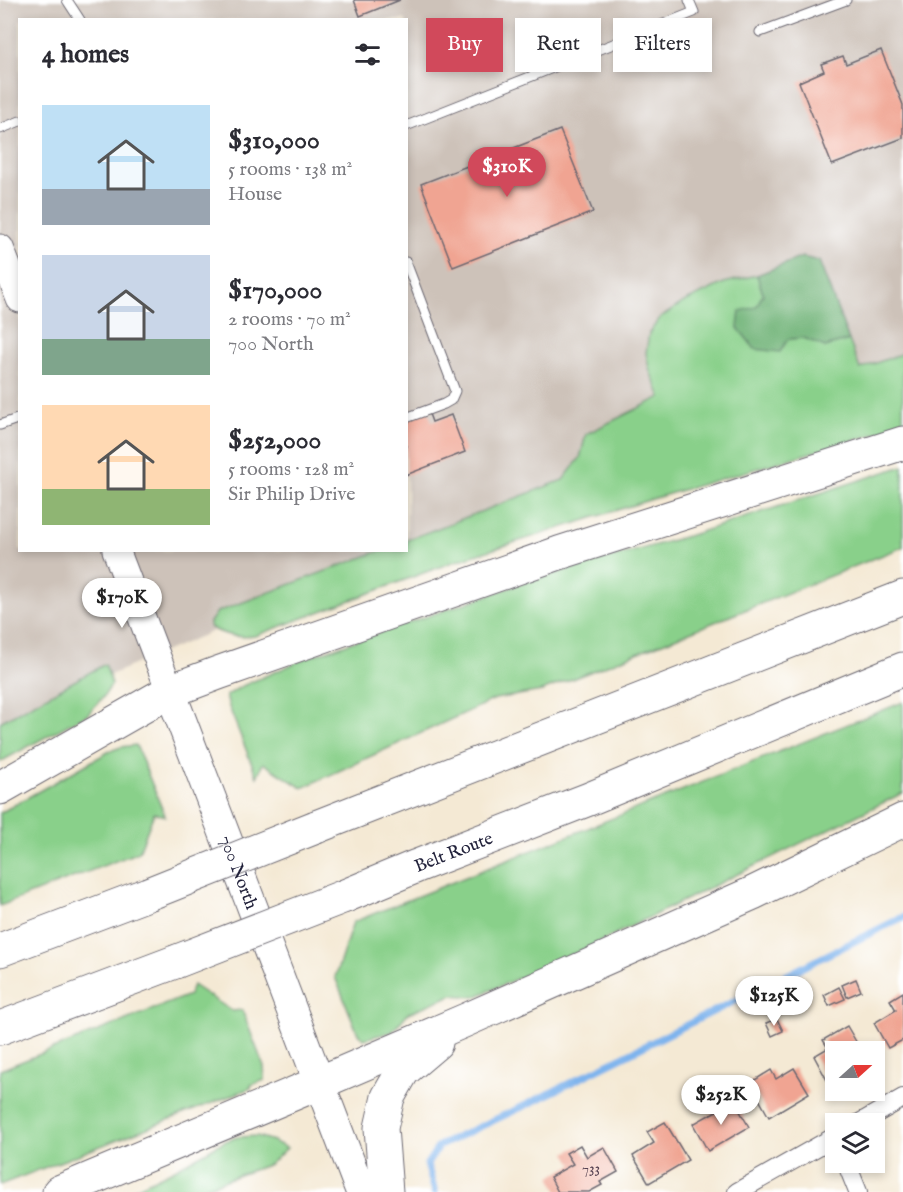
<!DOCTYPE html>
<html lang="en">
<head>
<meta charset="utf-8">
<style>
  :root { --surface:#fff; --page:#f2f2f3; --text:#2b2b33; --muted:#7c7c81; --accent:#d1495b }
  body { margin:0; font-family:"IM FELL English",serif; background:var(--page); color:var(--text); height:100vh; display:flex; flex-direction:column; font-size:22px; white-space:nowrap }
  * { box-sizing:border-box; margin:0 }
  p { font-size:20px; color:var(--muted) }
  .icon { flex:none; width:33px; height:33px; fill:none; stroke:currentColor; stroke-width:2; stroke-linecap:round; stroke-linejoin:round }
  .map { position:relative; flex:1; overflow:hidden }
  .panel { position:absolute; left:18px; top:18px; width:390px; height:534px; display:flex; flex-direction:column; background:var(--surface); border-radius:0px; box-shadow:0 3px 9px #0003 }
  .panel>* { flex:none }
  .banner { position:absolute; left:426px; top:18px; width:387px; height:54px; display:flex; gap:12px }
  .needle { width:39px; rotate:69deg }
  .buttons { position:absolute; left:825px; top:1041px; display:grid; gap:12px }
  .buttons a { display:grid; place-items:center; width:60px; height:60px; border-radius:0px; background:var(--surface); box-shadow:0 3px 9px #0003; font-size:30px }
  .price { position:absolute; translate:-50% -51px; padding:0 14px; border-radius:21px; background:#fff; color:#222; font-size:20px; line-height:39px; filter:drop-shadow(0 2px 3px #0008) }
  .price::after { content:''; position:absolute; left:50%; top:36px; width:18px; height:14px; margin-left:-9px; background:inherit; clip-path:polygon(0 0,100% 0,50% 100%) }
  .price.active { background:var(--accent); color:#fff }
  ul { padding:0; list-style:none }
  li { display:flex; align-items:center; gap:18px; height:150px; padding:0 24px }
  li span { display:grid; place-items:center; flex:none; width:168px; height:120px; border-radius:0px; color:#555 }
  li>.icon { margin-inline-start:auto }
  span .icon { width:72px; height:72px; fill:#fffc; stroke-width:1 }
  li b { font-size:26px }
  h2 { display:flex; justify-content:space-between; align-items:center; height:72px; padding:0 24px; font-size:26px }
  .pill { padding:0 21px; border-radius:0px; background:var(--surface); box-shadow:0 3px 9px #0003; font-size:21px; line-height:54px }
  .pill.active { background:var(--accent); color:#fff }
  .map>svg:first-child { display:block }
  .industrial { fill:#cdc2b9 }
  .green { fill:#89d08a; stroke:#567962; stroke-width:1.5 }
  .forest { fill:#6eb276; stroke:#486a58; stroke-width:1.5 }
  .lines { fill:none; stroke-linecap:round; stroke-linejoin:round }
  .stream { stroke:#7eb4ed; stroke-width:7 }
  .building { fill:#f0a492 }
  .lane-casing { stroke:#6c6871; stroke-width:11 }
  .street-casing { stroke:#6c6871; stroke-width:20 }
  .secondary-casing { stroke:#6c6871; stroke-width:29 }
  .primary-casing { stroke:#6c6871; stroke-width:32 }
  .highway-casing { stroke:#6c6871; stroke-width:35 }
  .lane { stroke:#fff; stroke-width:9 }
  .street { stroke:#fff; stroke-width:18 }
  .secondary { stroke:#fff; stroke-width:27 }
  .primary { stroke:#fff; stroke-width:30 }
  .highway { stroke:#fff; stroke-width:33 }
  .highway-bridge-casing { stroke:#6c6871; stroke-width:35; stroke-linecap:butt }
  .highway-bridge { stroke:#fff; stroke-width:33 }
  .labels { text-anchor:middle; stroke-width:4.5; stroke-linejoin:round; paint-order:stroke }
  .number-label { font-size:15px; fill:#564251 }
  .street-label { font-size:18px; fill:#22223b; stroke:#fff }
</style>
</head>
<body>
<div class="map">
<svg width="903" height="1192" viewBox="0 0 903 1192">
  <rect width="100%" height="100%" fill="#fff"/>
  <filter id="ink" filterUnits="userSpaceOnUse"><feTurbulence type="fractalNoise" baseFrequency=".0167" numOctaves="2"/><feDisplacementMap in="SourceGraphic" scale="12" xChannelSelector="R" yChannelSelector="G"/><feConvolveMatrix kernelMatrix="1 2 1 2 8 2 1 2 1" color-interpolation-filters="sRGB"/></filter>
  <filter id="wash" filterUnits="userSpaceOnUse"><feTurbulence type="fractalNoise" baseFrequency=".008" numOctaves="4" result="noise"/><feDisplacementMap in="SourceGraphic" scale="24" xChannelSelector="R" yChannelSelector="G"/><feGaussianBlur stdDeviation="1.35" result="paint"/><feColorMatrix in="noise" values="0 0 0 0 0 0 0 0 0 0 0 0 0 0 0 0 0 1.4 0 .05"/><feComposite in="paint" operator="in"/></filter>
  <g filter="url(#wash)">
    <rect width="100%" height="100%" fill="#f4e9d4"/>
    <path class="industrial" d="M0,0H903V395L407,548L406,20H20V550L401,551L0,722Z"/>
    <g class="green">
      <path d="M757,275L763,294L756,307L788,339L804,338L825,347L849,340L860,369L903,353V426L662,496L453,562L255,636C239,638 224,636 210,627V622L217,612L379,551L406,550L407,540L563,480L580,458L586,434L661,397L649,369L646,353L649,333L660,318L684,302L724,283Z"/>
      <path d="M903,466V547L542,691L495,699L302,788L263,763L257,777L229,707L226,696L240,687L309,657L532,580L691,535Z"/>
      <path d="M105,664L112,684L104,696L88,714L0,762V722Z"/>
      <path d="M903,702V793L587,948L475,997L452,995L408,1013L392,1032L364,1039L358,1034L335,977L353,922Z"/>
      <path d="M136,745L165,816L154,813L139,852L0,906V813L110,751L121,747Z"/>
      <path d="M193,985L232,1011L242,1010L264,1067L265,1080L251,1085V1088L0,1185V1070L189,995Z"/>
      <path d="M257,1136L273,1141L287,1148L270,1164L192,1192H128L173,1170L225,1141L238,1137Z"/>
    </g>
    <path class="forest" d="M802,257L819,261L849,340L825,347L804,338L788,339L780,352L755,349L738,328L740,311L756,307L763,294L757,275Z"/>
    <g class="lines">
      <path class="stream" d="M435,1192L427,1164L439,1146L524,1106L903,917"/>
    </g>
    <g id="blocks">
      <g class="building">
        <path d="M354,0H400L360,16Z"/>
        <path d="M881,50L903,105V138L832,165L799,82L824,71L821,64L843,56L846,64Z"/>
        <path d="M560,130L593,212L453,267L421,184Z"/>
        <path d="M428,411L432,422L451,415L465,452L406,475V419Z"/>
        <path d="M856,979L861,991L847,997L842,985Z"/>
        <path d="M839,987L845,999L829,1006L824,995Z"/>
        <path d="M903,992V1040L888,1048L874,1023L896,1010L890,1000Z"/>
        <path d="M777,1019L783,1031L772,1036L766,1023Z"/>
        <path d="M847,1026L862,1052H836V1078L828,1082L814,1056L828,1048L823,1040Z"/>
        <path d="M794,1068L809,1093L769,1117L750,1083L771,1070L776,1079Z"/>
        <path d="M734,1101L749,1127L708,1151L693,1124Z"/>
        <path d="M665,1122L688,1160L649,1183L633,1156L654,1143L647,1132Z"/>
        <path d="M580,1145L587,1157L604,1147L618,1172L600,1182L602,1185L589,1192H558L550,1177L573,1164L566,1153Z"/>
      </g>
    </g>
  </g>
  <g filter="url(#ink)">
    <use href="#blocks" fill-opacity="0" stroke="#6c6871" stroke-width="1.5"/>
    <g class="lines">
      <g class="lane-casing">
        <g id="lane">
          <path d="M67,0L80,20"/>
          <path d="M760,32L846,0"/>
          <path d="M406,126L694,12L689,0"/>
          <path d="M0,129L20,121"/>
          <path d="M406,262L455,391L451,400L444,404L406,418"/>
          <path d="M0,425L20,418"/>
        </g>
      </g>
      <g class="street-casing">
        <g id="street">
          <path d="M858,1124L903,1098"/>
          <path d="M846,1162L858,1192"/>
          <path d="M737,1192L836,1136"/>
        </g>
      </g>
      <g class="secondary-casing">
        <g id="secondary">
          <path d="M0,248L20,299"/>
          <path d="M116,550L170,691"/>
        </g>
      </g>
      <g class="primary-casing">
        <g id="primary">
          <path id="s1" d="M170,691L361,1192"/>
        </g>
      </g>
      <g class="highway-casing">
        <g id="highway">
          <path d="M0,788L170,691L218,673L559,553L903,443"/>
          <path d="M316,827L903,597"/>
          <path id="s2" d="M345,896L417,866L589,799L903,669"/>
          <path d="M0,950L148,894"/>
          <path d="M0,1028L175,962"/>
          <path d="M59,1192L319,1083L466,1020L753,893L903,820"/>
          <path d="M386,1192L381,1128L388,1097L403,1071L436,1043"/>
        </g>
      </g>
      <use href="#lane" class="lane"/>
      <use href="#street" class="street"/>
      <use href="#secondary" class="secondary"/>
      <use href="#primary" class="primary"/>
      <use href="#highway" class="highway"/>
      <g class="highway-bridge-casing">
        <g id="highway-bridge">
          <path d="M148,894L316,827"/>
          <path d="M175,962L345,896"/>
        </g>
      </g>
      <use href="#highway-bridge" class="highway-bridge"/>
    </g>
  </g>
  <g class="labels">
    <g class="number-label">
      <text x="591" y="1173">733</text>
    </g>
    <g class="street-label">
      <text dy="6" stroke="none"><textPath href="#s2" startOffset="117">Belt Route</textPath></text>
      <text dy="6" stroke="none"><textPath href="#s1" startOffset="194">700 North</textPath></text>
    </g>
  </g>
</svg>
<div class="buttons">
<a><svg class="needle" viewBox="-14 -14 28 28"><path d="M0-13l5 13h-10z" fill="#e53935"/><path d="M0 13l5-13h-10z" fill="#7c7c81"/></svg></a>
<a><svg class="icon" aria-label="layers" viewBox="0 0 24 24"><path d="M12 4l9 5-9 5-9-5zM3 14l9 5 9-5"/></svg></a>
</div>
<b class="price active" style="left:507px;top:198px">$310K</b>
<b class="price" style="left:122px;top:629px">$170K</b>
<b class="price" style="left:774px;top:1027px">$125K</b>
<b class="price" style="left:721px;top:1126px">$252K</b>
<div class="banner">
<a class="pill active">Buy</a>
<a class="pill">Rent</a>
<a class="pill">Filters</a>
</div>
<section class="panel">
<h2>4 homes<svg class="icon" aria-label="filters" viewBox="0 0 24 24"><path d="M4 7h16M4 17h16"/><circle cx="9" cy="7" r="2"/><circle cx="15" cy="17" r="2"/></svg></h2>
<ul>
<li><span style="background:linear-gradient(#bfe0f5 70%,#9aa5b1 0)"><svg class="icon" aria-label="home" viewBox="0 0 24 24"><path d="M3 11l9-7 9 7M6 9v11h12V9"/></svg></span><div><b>$310,000</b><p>5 rooms · 138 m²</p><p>House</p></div></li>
<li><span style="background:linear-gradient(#c9d6e8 70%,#7fa58c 0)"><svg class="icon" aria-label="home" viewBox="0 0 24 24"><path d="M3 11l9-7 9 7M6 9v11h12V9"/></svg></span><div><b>$170,000</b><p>2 rooms · 70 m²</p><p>700 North</p></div></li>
<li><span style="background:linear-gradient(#ffd9b3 70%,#8fb573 0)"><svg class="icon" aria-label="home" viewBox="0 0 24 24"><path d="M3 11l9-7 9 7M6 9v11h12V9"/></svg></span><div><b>$252,000</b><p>5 rooms · 128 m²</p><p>Sir Philip Drive</p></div></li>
</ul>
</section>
</div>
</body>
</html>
